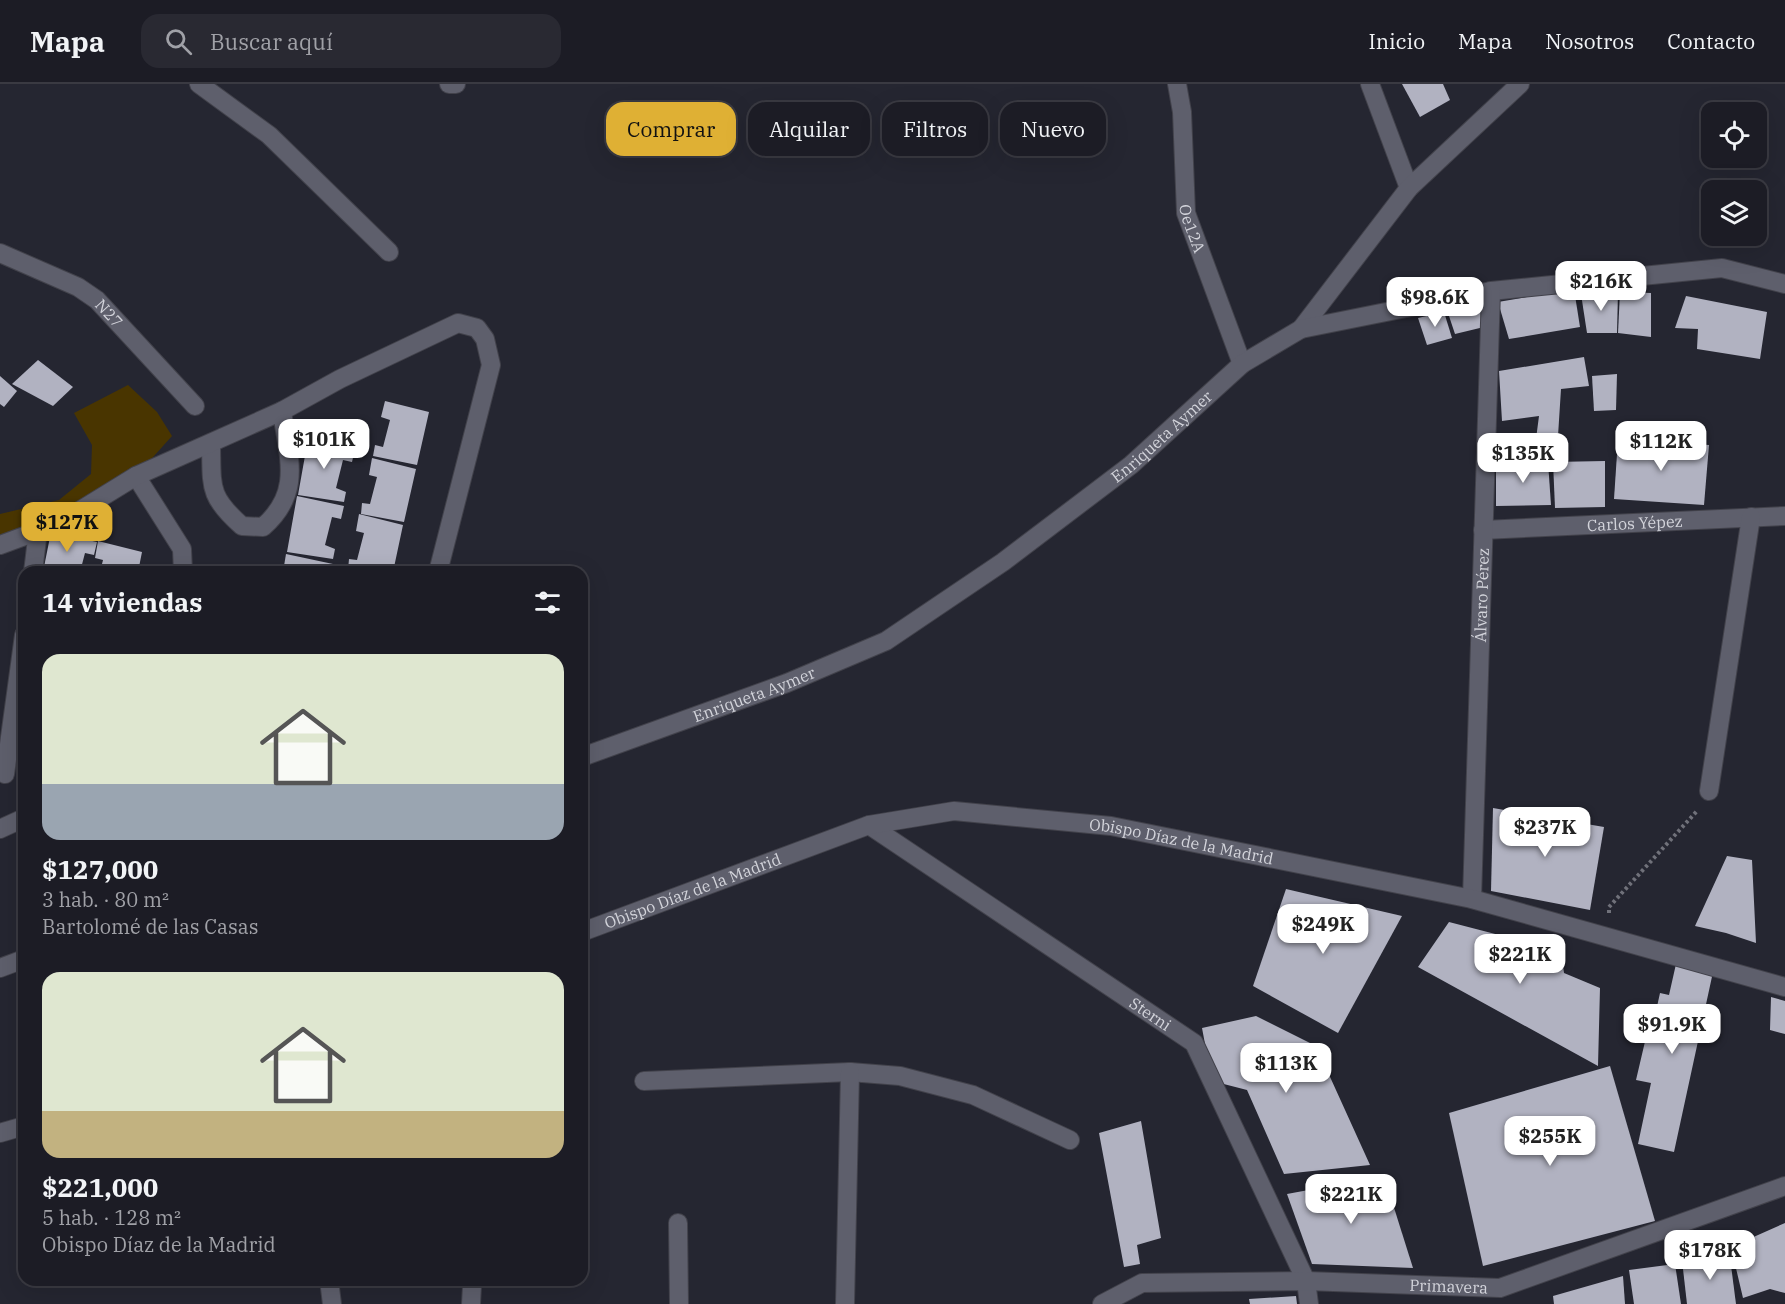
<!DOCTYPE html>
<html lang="es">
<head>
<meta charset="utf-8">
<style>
  :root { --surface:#1c1c25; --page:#292932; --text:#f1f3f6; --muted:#a0a1a7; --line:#3a3a42; --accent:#dfb034 }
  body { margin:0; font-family:"IBM Plex Serif",serif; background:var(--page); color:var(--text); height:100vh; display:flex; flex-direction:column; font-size:22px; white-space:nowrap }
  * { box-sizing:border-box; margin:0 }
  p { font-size:20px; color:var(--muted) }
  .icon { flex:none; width:33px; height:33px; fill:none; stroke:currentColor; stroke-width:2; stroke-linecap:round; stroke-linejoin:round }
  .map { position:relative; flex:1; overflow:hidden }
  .side { position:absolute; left:18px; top:482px; width:570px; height:720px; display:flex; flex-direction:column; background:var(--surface); border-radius:18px; box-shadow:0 6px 24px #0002,0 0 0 2px var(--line) }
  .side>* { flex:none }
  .top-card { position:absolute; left:606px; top:18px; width:570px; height:54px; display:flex; gap:12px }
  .tools { position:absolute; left:1701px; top:18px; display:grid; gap:12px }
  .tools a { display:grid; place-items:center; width:66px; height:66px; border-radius:12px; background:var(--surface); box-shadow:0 6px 24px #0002,0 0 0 2px var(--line); font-size:30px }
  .price { position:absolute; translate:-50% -51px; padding:0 14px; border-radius:12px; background:#fff; color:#222; font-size:20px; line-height:39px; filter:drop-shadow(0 2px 3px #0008) }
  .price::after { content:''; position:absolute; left:50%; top:36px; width:18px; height:14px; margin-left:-9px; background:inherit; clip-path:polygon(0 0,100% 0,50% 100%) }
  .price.on { background:var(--accent); color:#111 }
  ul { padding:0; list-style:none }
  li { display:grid; align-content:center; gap:12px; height:318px; padding:0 24px }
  li span { display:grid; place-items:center; height:186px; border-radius:18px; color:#555 }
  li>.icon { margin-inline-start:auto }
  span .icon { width:108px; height:108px; fill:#fffc; stroke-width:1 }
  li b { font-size:26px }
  h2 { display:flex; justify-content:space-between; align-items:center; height:72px; padding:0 24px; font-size:26px }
  .tag { padding:0 21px; border-radius:18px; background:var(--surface); box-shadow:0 6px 24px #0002,0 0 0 2px var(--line); font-size:21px; line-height:54px }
  .tag.on { background:var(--accent); color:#111 }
  header { display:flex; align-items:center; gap:36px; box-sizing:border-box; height:84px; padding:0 30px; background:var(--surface); border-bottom:2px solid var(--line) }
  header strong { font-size:28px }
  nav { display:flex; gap:33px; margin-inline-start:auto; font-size:21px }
  .search { width:420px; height:54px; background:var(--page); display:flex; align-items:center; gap:15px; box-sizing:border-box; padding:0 21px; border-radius:18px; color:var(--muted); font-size:22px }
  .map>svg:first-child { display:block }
  .green { fill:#493500 }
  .building { fill:#b1b2c1 }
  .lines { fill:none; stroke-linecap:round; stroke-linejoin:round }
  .minor-casing { stroke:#42424b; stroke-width:20 }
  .path { stroke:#70717a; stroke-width:4; stroke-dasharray:3 3; stroke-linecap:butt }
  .minor { stroke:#5e5f6c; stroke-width:18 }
  .labels { text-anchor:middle; stroke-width:6; stroke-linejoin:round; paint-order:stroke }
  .street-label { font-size:16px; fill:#d3d4db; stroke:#1c1d27 }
</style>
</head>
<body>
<header>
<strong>Mapa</strong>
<div class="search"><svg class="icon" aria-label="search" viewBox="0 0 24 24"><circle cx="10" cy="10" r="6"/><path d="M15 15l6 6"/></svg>Buscar aquí</div>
<nav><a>Inicio</a><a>Mapa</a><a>Nosotros</a><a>Contacto</a></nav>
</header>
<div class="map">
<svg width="1785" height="1220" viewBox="0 0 1785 1220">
  <rect width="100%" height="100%" fill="#252631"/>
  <path class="green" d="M128,301L157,328L172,352L136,392L0,461V430L59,416L91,390L92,361L74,329Z"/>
  <g class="building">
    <path d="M1402,0H1443L1450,16L1420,33Z"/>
    <path d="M1574,205L1580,243L1509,255L1498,218Z"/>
    <path d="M1618,208L1617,249H1587L1581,210Z"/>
    <path d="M1620,208L1651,209V253L1618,249Z"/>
    <path d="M1686,212L1767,228L1760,275L1697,265L1698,245L1675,244Z"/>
    <path d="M1484,223V243L1455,250L1449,232Z"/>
    <path d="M1444,228L1452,254L1427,261L1418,234Z"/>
    <path d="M1584,273L1589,302L1561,305L1558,352L1536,355L1539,332L1502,337L1499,287Z"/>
    <path d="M38,276L73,303L53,322L12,300Z"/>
    <path d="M1617,290L1616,326L1594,327L1592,292Z"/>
    <path d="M0,292L17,307L4,323L0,320Z"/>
    <path d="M385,317L429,328L417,381L373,372L375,361L383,363L390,336L381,333Z"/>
    <path d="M308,355L355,365L352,378L343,376L336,404L346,408L344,418L298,411Z"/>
    <path d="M1618,355L1709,361L1704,421L1614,415Z"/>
    <path d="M372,374L416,385L404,438L361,430L362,419L370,420L377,393L369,391Z"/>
    <path d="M1605,377V423L1555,424L1553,378Z"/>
    <path d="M1548,378L1551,421L1496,422V380Z"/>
    <path d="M297,412L344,422L341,435L332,433L325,461L335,465L333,475L287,468Z"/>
    <path d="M359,430L403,441L393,488L348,486L349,475L357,476L364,449L356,447Z"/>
    <path d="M51,448L97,458L94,471L85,469L80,488H43Z"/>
    <path d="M98,457L142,468L138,488H100L103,476L95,474Z"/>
    <path d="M286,470L333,480L331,488H283Z"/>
    <path d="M1493,724L1604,743L1590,826L1491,807Z"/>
    <path d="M1727,772L1752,776L1756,859L1726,849L1695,842Z"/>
    <path d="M1286,805L1402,832L1338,949L1253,902Z"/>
    <path d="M1449,838L1561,867L1564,889L1600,904L1598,982L1418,883Z"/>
    <path d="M1676,880L1713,888L1674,1068L1638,1060L1651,999L1636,996L1647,949L1651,950L1660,909L1669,911Z"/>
    <path d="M1771,913L1785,917V950L1770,946Z"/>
    <path d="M1256,932L1316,962L1370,1081L1284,1090L1247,1006L1212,997L1202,944Z"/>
    <path d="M1610,982L1655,1137L1483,1182L1449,1029Z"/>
    <path d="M1141,1037L1161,1154L1137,1161L1140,1180L1124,1183L1099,1049Z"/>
    <path d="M1384,1092L1413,1184L1312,1180L1287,1110Z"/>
    <path d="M1785,1139V1209L1770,1205L1743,1214L1731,1163Z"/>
    <path d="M1729,1166L1736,1220H1687L1683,1185Z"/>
    <path d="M1675,1180L1681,1220H1634L1629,1186Z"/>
    <path d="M1623,1192L1625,1220H1554L1553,1212Z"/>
    <path d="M1296,1212L1297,1220H1250L1249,1215Z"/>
  </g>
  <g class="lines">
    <g class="minor-casing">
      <g id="minor">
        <path d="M199,0L269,51L389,168"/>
        <path d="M449,0H456"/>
        <path id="s1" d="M1177,0L1182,28L1186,129L1242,280"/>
        <path d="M1370,0L1409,104"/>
        <path id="s2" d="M0,169L78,203L97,216L195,322"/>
        <path d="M1301,245L1409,104L1520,0"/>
        <path d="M211,360C212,403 208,412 242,442L263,443C303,408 288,373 282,327"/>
        <path d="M136,392L182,465L183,488"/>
        <path id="s3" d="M1483,446L1785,432"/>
        <path d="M0,461L38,447L76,429L136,392L282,327L340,295L458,239L477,244L485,255L491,281L438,488"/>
        <path d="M33,488L38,447"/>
        <path id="s4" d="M582,673L787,599L886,557L1003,478L1131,381L1242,280L1301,245L1491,207L1722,184L1785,200"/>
        <path d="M5,690L24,551"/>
        <path d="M1709,707L1751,433"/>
        <path id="s5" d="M869,741L1194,959L1306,1197L1309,1220"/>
        <path d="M0,745L24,734"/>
        <path id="s6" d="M1472,815L1491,207"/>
        <path id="s7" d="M582,848L869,741L954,727L1111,742L1472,815L1785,903"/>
        <path d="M0,884L24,875"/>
        <path d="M644,997L850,988L900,992L973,1011L1070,1056"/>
        <path d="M0,1049L24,1042"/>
        <path d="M678,1139L679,1220"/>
        <path d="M329,1196L332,1220"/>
        <path d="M471,1220L472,1202"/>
        <path d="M845,1220L850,988"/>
        <path id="s8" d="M1102,1220L1142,1199L1306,1197L1500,1204L1785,1102"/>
      </g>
    </g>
    <path class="path" d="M1609,829V823L1697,727"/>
    <use href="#minor" class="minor"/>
  </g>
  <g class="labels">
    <g class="street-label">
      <text dy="6" stroke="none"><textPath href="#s1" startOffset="146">Oe12A</textPath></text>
      <text dy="6" stroke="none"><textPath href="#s2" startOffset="126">N27</textPath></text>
      <text dy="6" stroke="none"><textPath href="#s4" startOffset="669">Enriqueta Aymer</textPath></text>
      <text dy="6" stroke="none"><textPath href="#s3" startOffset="152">Carlos Yépez</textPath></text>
      <text dy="6" stroke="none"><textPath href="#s6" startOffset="304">Álvaro Pérez</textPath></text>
      <text dy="6" stroke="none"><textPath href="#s4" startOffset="183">Enriqueta Aymer</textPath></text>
      <text dy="6" stroke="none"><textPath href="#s7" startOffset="622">Obispo Díaz de la Madrid</textPath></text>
      <text dy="6" stroke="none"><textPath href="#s7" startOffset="118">Obispo Díaz de la Madrid</textPath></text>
      <text dy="6" stroke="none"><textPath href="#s5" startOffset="339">Sterni</textPath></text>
      <text dy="6" stroke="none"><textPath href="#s8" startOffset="352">Primavera</textPath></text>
    </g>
  </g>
</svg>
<div class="tools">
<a><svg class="icon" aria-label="locate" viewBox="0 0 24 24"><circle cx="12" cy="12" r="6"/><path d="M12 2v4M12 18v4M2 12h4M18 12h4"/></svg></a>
<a><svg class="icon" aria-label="layers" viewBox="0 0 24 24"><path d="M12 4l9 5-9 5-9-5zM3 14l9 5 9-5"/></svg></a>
</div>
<b class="price" style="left:1601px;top:228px">$216K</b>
<b class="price" style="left:1435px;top:244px">$98.6K</b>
<b class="price" style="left:324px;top:386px">$101K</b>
<b class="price" style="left:1661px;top:388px">$112K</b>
<b class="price" style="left:1523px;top:400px">$135K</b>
<b class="price on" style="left:67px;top:469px">$127K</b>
<b class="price" style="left:1545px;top:774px">$237K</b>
<b class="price" style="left:1323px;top:871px">$249K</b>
<b class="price" style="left:1520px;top:901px">$221K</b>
<b class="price" style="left:1672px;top:971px">$91.9K</b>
<b class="price" style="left:1286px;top:1010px">$113K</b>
<b class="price" style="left:1550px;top:1083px">$255K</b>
<b class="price" style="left:1351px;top:1141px">$221K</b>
<b class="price" style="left:1710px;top:1197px">$178K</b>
<div class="top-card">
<a class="tag on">Comprar</a>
<a class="tag">Alquilar</a>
<a class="tag">Filtros</a>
<a class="tag">Nuevo</a>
</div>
<section class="side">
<h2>14 viviendas<svg class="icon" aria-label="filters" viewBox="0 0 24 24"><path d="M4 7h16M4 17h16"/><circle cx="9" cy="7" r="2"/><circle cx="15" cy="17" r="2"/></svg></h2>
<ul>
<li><span style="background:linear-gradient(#dfe7d0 70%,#9aa5b1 0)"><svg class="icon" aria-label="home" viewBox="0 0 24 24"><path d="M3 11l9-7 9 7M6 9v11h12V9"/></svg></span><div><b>$127,000</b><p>3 hab. · 80 m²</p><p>Bartolomé de las Casas</p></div></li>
<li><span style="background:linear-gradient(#dfe7d0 75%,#c2b280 0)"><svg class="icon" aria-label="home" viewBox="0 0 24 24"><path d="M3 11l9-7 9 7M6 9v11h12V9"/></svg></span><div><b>$221,000</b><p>5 hab. · 128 m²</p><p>Obispo Díaz de la Madrid</p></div></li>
</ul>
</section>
</div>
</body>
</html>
